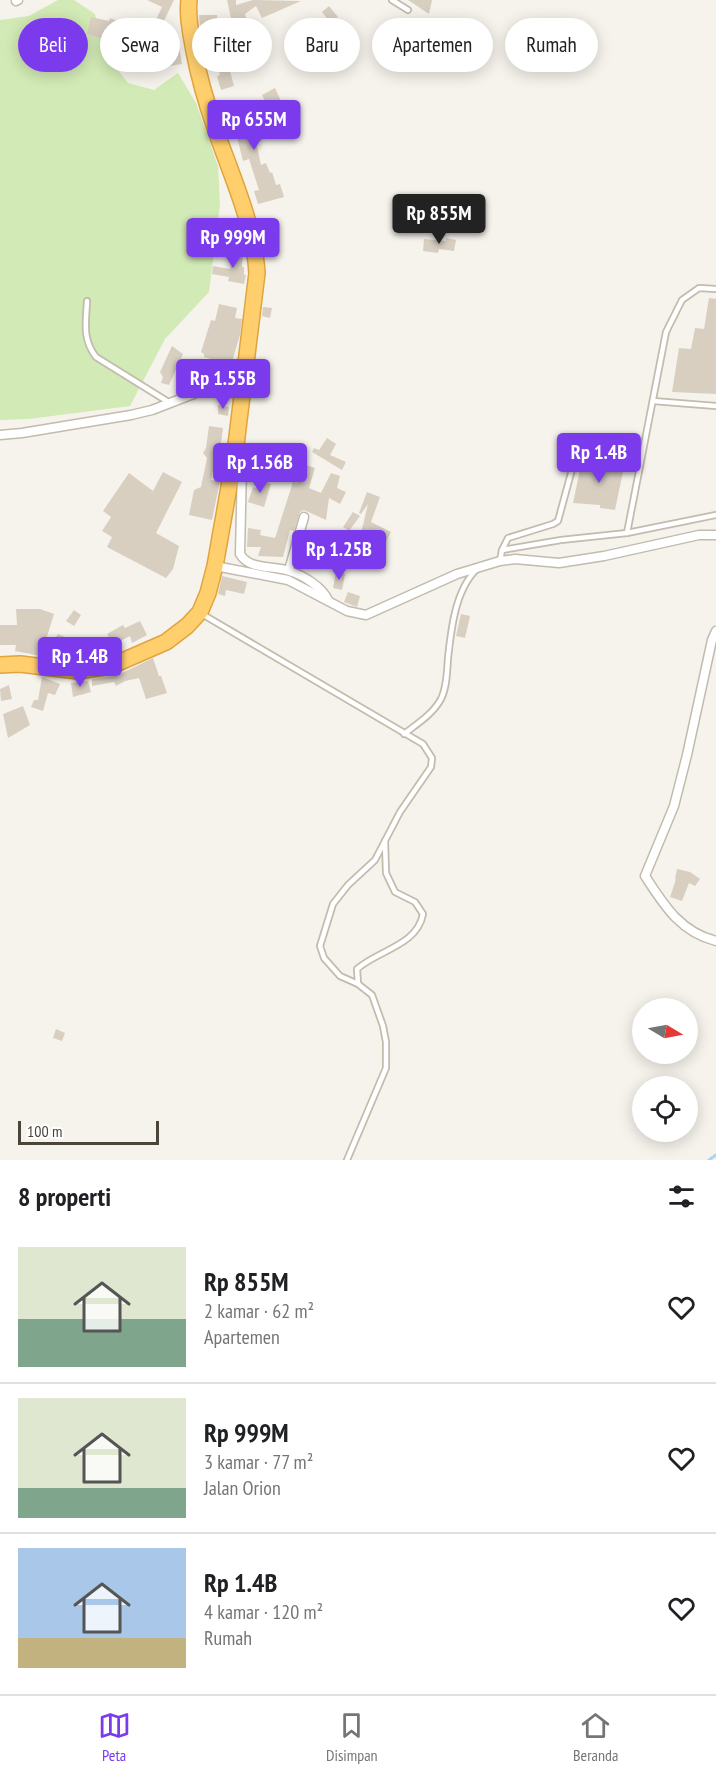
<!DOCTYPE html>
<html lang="id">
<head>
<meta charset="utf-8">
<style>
  :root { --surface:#fff; --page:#f6f6f6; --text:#202124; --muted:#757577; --line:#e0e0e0; --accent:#7c3aed }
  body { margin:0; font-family:"PT Sans Narrow",sans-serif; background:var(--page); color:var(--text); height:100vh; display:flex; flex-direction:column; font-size:22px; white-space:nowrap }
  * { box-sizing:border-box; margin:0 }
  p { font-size:20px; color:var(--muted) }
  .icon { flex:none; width:33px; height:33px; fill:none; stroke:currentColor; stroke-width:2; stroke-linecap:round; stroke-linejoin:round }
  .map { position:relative; height:1160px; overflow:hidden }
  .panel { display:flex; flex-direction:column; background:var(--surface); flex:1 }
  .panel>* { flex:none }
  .guide { position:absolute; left:18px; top:18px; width:681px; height:54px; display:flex; gap:12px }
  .needle { width:39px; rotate:100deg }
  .fabs { position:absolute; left:632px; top:998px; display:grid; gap:12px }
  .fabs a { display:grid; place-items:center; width:66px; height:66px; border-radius:50%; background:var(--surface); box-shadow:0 3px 15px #0003; font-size:30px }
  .scale { position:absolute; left:18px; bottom:15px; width:141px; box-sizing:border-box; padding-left:6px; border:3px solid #4b4439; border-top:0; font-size:16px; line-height:21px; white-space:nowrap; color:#4b4439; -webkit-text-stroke:4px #fff; paint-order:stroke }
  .price { position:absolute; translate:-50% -51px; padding:0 14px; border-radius:6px; background:var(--accent); color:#fff; font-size:20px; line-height:39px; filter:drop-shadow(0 2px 3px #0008) }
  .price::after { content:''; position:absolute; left:50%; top:36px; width:18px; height:14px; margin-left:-9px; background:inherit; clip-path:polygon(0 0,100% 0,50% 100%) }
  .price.on { background:#222; color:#fff }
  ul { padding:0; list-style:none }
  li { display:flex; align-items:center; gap:18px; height:150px; padding:0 18px }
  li+li { border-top:2px solid var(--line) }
  li span { display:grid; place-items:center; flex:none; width:168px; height:120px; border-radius:0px; color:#555 }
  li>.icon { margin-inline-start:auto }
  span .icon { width:72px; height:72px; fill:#fffc; stroke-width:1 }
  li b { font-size:26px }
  h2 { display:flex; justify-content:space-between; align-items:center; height:72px; padding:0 18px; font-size:26px }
  .tag { padding:0 21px; border-radius:27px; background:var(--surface); box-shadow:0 3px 15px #0003; font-size:21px; line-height:54px }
  .tag.on { background:var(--accent); color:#fff }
  .tabs { display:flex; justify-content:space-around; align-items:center; height:84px; border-top:2px solid var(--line); background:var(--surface); font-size:16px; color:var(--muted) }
  .tabs a { display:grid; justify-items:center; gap:3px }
  .tabs .on { color:var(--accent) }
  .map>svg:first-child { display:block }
  .green { fill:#d2eab5 }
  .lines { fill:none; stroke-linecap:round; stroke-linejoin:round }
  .stream { stroke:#a9d4f2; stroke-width:3 }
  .building { fill:#d8cfc1 }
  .lane-casing { stroke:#c2bbae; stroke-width:8 }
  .street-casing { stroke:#c2bbae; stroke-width:11 }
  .highway-casing { stroke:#e0a43c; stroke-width:18 }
  .lane { stroke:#fff; stroke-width:4.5 }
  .street { stroke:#fff; stroke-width:8 }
  .highway { stroke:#ffcf6e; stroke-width:15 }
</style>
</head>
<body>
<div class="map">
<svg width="716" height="1160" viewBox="0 0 716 1160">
  <rect width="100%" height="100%" fill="#f6f3ec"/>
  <path class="green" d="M58,0H74L95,14L107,56L128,83L154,90L178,73L196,103L218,166L220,205L209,292L165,339L130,406L29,419L0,420V20L29,16Z"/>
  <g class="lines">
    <path class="stream" d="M709,1160L716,1155"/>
  </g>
  <g class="building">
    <path d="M147,0H174L159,31L152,28L162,7Z"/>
    <path d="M227,0H236V5L253,0L301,1L262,18L256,6L245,14L254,47L238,50Z"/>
    <path d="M408,0H432L429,14Z"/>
    <path d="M329,6L338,17L331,24L322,12Z"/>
    <path d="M199,15H217L219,28H200Z"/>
    <path d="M91,17L109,21L110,18L126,24L120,44L87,34Z"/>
    <path d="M42,23L83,41L78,52L37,34Z"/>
    <path d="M142,42L160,43L161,49L179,46L182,64L163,67V69L159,68L158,71L140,66L141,64L117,54L120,48L141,56Z"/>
    <path d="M223,45L234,86L221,90L217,76L220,75L213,47Z"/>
    <path d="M275,88L291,123L279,129L262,95Z"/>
    <path d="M250,101L262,140L256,142L261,165L266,163L270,173L272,172L276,185L280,184L284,197L258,204L254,191L259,190L249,159L243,161L232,117L229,118L226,108Z"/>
    <path d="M446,238L456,240L454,251L439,249L438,253L423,251L424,239L446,241Z"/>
    <path d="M232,251H243L242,267H244V275H246L244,284L228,281L229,277L212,274L213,266L230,269Z"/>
    <path d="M709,298L716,299V394L672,392L679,348L691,349L695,328L704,329Z"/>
    <path d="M219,304L237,308L235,318L242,319L240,335L231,365L204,357V354L201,352L211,320L215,321Z"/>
    <path d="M263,307L272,308L270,318L262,316Z"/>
    <path d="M172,346L183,354L169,385L161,383L163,377L160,372Z"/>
    <path d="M203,369L210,374L203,384L196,379Z"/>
    <path d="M218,405L229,407L228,416L218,414Z"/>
    <path d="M209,426L223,428L220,450L223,451L221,458L215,461L211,480L220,481L212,520L189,515L194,490L201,487L207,458L203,453L206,448Z"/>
    <path d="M327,438L336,444L330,455L346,462L342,470L312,452L314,448L319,450Z"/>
    <path d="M262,444L269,449L270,454L266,465L251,458Z"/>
    <path d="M582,460L609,463V460L625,462L615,510L600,508V505L573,503Z"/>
    <path d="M303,464L315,468L309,488L321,493L331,473L340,476L337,488L346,492L340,504L329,498L326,520L304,510L300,512L294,531L290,530L283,557L258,556L261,547H247L248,528L261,530L260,535L275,538L293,482L297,483Z"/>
    <path d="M163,472L182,482L156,533L179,546L173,569L166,578L107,547L112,537L102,531L111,517L103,511L129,473L153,491Z"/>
    <path d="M261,481L271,484L264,507L248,502L253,487L258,489Z"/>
    <path d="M367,492L380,497L371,522L391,532L383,547L386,548L382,559L371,552L369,562L362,559L363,552L357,550L368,504L361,514L359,513Z"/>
    <path d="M353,512L360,516L349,531L343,527Z"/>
    <path d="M336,572L345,574L342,590L333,588Z"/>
    <path d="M222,576L247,582L244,594L226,590L225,596L218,594Z"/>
    <path d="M348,592L360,596L357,607L344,602Z"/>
    <path d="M16,609H40L54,614L41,656L15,651L16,645H0V625H17Z"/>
    <path d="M74,610L81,615L74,626L66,621Z"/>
    <path d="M461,614L470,616L465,638L456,636Z"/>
    <path d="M140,621L147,635L132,643L130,636L113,645L107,634L123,625L125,628Z"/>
    <path d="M58,634L87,646L83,658L76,660L47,650Z"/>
    <path d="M153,658L159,676H161L167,693L146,699L139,678L125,681L116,686L114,682L92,686V679L116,676Z"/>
    <path d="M42,677L60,684L55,695L48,693L43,711L31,707L34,700H38Z"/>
    <path d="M88,681L91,692L73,697L71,683Z"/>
    <path d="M9,685L12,699L1,701L0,689Z"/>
    <path d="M23,706L30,725L8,738L3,714Z"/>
    <path d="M677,869L690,872L700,879L695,886L689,883L682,901L670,897L676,879H675Z"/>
    <path d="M56,1029L65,1033L62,1041L53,1038Z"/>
  </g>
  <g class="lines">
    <g class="lane-casing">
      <g id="lane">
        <path d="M392,0L408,10"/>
        <path d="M87,301C86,322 82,339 96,357L170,403"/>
        <path d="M653,401L716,406"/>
        <path d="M627,533L666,332L682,300L699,288L716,289"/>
        <path d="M502,550L508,538L553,524L558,521L574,462L582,453H617"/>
        <path d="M500,561L502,550L561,540L627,533L716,515"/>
        <path d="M202,614L423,744L432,758L431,767L400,812L375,860L348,885L333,904L320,946L324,958L340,976L358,984L372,995L383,1026L386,1042V1068L347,1160"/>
        <path d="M404,734C417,724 433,714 441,699C447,687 447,671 448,658C451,630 455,591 476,570"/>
        <path d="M358,984L357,969C378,950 417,946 423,914L415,902L395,892L386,873L385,841"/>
      </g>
    </g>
    <g class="street-casing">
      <g id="street">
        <path d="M16,1L18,0"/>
        <path d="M0,435L22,433L131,415L152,410L196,393L219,387L243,386"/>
        <path d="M235,453L242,465L240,554C250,571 274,565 289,571C303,575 322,587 328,600"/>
        <path d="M215,566L288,580L347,611L366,615L457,574L500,561L515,559L559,563L604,556L699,535H716"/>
        <path d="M289,570L304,517"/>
        <path d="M716,631L712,640L687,755L674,806L645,876C664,905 680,932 716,941"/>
      </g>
    </g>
    <g class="highway-casing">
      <path id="highway" d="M0,665L20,664L78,671L111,666L166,642L187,626L200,612L208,593L215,566L235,453L257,273C254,224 232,177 216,131C207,105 199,78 194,51C191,34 187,17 189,0"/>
    </g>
    <use href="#lane" class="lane"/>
    <use href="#street" class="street"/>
    <use href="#highway" class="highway"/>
  </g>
</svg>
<div class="fabs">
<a><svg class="needle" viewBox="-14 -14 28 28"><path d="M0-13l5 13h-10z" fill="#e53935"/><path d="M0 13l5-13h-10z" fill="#757577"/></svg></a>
<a><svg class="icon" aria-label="locate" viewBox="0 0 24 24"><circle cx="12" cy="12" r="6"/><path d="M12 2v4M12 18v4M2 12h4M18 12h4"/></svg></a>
</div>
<div class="scale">100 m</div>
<b class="price" style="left:254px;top:151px">Rp 655M</b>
<b class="price on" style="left:439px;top:245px">Rp 855M</b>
<b class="price" style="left:233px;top:269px">Rp 999M</b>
<b class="price" style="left:223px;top:410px">Rp 1.55B</b>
<b class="price" style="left:599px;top:484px">Rp 1.4B</b>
<b class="price" style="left:260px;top:494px">Rp 1.56B</b>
<b class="price" style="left:339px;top:581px">Rp 1.25B</b>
<b class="price" style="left:80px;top:688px">Rp 1.4B</b>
<div class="guide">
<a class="tag on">Beli</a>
<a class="tag">Sewa</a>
<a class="tag">Filter</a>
<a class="tag">Baru</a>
<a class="tag">Apartemen</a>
<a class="tag">Rumah</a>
</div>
</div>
<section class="panel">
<h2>8 properti<svg class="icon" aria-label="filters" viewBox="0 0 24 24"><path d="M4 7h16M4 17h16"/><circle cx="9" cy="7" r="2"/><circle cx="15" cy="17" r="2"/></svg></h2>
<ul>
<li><span style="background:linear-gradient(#dfe7d0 60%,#7fa58c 0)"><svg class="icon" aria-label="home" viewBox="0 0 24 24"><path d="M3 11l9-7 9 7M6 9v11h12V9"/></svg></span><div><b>Rp 855M</b><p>2 kamar · 62 m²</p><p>Apartemen</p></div><svg class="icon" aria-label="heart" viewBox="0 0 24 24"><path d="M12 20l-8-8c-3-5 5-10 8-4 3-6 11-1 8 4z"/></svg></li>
<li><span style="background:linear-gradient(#dfe7d0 75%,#7fa58c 0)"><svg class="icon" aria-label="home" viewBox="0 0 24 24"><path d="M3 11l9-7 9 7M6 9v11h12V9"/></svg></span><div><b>Rp 999M</b><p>3 kamar · 77 m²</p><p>Jalan Orion</p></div><svg class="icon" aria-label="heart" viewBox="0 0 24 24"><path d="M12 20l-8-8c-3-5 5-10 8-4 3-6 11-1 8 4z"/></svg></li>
<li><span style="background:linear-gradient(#a9c7e8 75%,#c2b280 0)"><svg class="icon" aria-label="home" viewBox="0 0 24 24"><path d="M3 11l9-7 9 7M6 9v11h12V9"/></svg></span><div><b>Rp 1.4B</b><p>4 kamar · 120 m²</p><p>Rumah</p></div><svg class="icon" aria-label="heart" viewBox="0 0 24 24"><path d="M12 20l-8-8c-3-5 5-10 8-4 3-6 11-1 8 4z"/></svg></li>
</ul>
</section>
<nav class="tabs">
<a class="on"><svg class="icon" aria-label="map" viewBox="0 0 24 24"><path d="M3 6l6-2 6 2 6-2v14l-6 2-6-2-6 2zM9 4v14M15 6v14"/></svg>Peta</a>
<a><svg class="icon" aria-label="saved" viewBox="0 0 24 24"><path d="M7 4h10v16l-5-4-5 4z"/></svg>Disimpan</a>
<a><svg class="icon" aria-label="home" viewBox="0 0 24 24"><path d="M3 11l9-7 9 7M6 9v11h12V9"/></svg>Beranda</a>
</nav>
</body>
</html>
